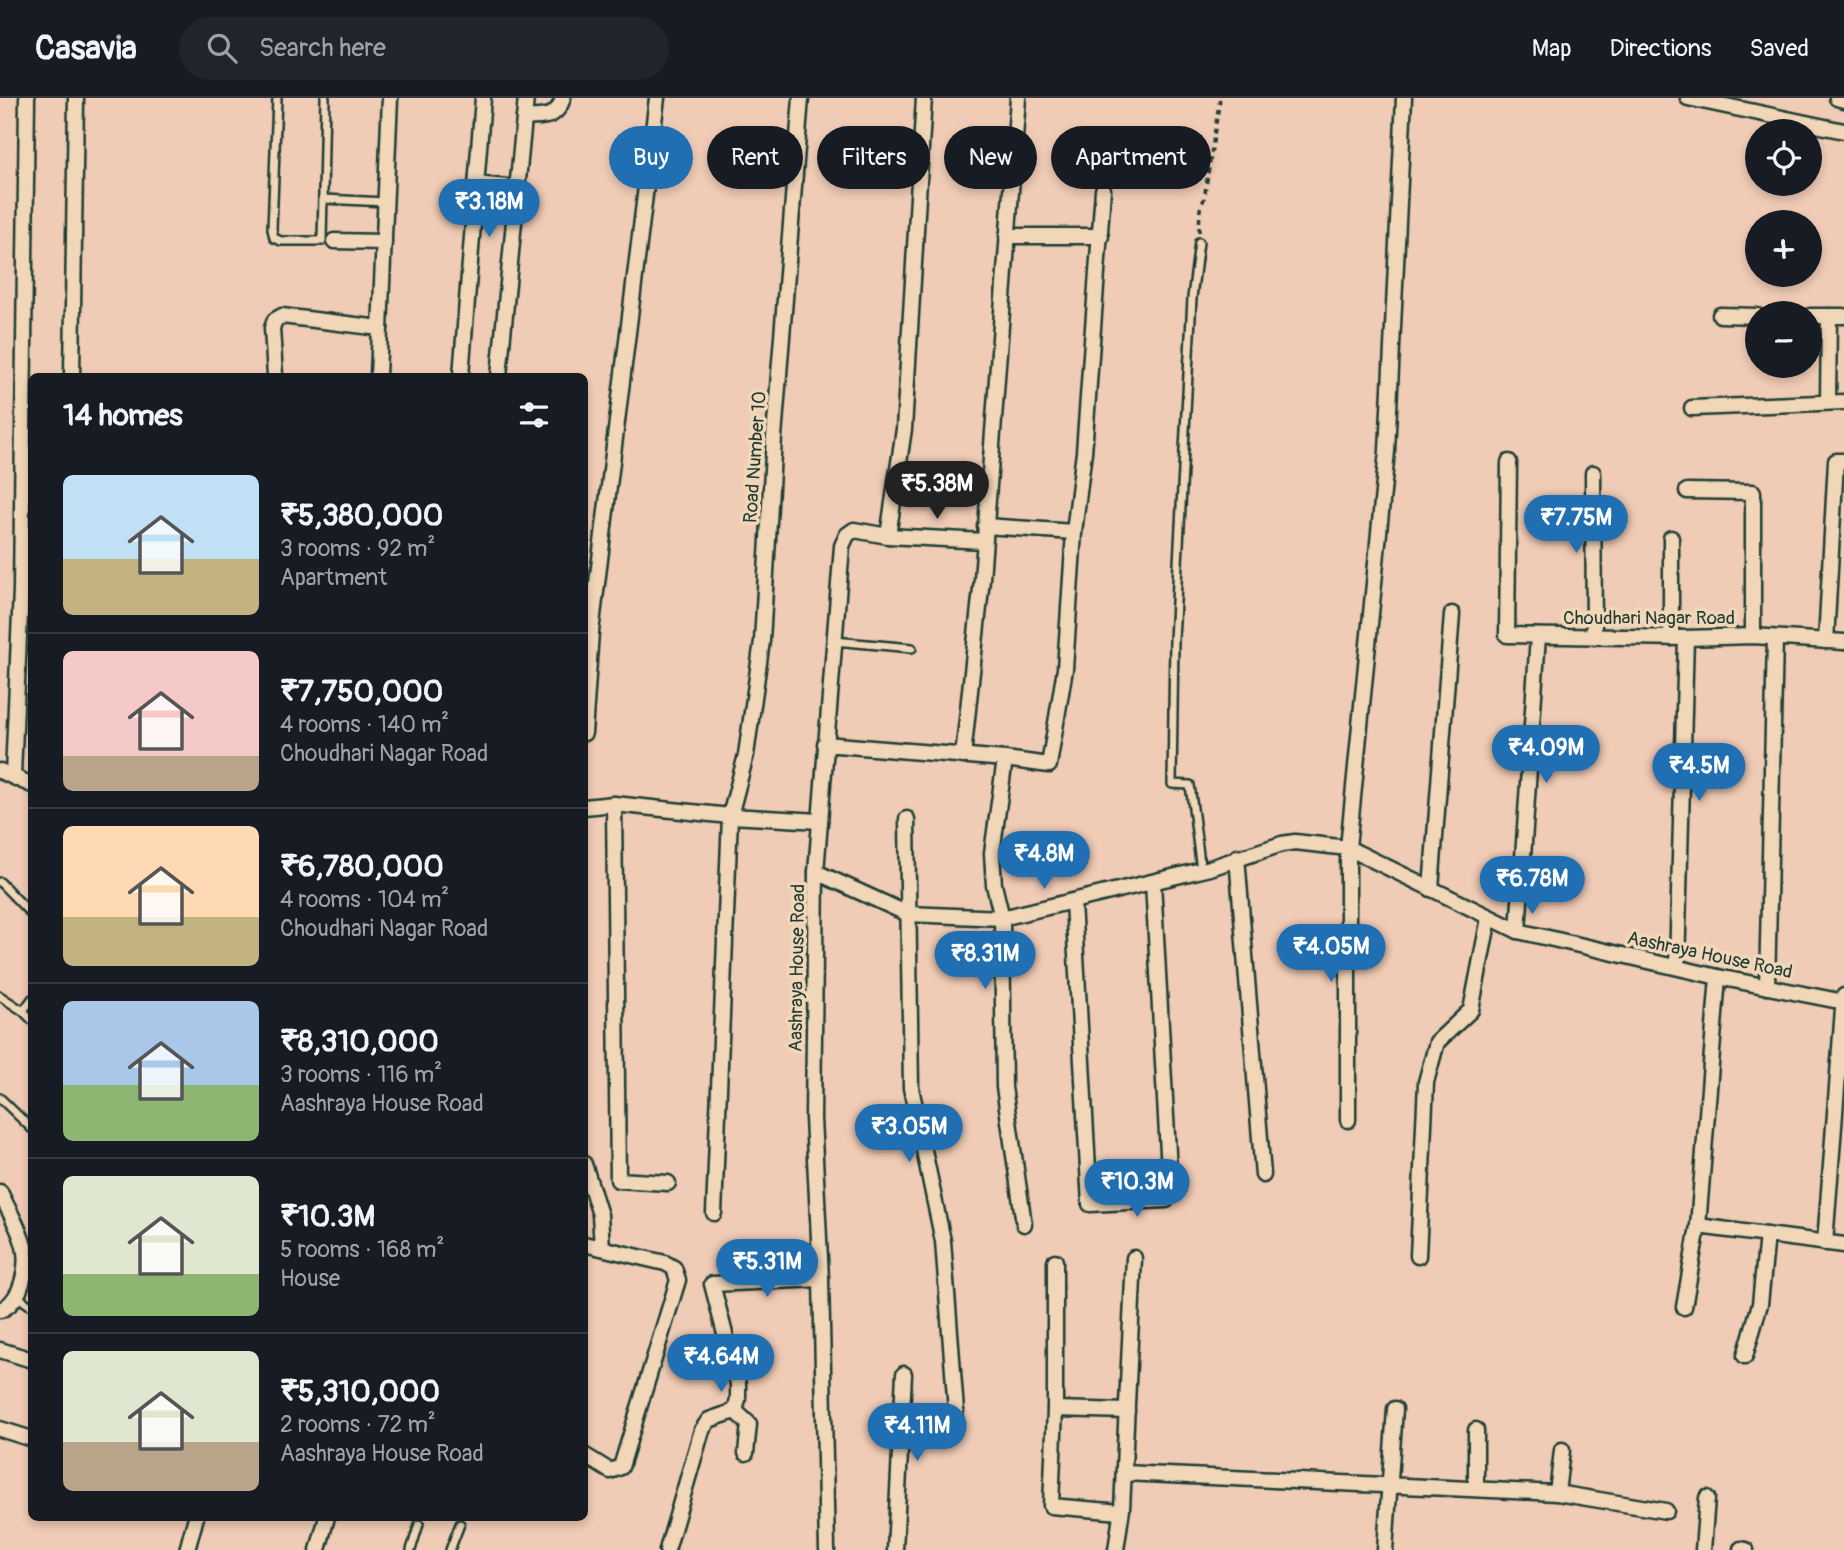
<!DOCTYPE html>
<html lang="en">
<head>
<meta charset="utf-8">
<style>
  :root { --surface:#171b24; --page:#20242c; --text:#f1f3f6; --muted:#9ea1a6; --line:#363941; --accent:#1f6fb2 }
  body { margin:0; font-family:Pangolin,sans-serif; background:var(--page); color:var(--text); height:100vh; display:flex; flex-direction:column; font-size:26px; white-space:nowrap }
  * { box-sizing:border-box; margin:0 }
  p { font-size:23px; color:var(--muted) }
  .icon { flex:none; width:38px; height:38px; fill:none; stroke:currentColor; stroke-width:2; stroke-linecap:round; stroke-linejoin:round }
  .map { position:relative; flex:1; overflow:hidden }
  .drawer { position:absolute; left:28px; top:275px; width:560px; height:1148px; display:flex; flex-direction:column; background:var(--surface); border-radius:10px; box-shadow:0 4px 10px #0003 }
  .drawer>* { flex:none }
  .banner { position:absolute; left:609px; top:28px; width:665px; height:63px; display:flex; gap:14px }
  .tools { position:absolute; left:1745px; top:21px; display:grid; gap:14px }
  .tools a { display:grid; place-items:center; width:77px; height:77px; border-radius:50%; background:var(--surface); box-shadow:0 4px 10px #0003; font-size:35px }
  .price { position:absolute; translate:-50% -60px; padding:0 16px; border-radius:24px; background:var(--accent); color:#fff; font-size:23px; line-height:46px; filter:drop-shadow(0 2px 4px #0008) }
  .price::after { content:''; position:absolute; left:50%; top:42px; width:21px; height:16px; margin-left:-10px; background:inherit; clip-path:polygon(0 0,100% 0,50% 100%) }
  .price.on { background:#222; color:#fff }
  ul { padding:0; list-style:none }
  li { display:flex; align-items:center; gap:21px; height:175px; padding:0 35px }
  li+li { border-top:2px solid var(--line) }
  li span { display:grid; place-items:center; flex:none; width:196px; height:140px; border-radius:10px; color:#555 }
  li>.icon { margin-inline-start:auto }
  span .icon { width:84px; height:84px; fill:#fffc; stroke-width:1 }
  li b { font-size:30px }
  h2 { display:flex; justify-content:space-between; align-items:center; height:84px; padding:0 35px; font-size:30px }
  .pill { padding:0 24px; border-radius:32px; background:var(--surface); box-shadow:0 4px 10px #0003; font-size:24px; line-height:63px }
  .pill.on { background:var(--accent); color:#fff }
  header { display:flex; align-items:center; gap:42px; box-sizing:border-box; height:98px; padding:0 35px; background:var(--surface); border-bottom:2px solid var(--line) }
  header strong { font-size:33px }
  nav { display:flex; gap:38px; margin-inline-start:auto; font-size:24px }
  .search { width:490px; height:63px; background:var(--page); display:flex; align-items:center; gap:18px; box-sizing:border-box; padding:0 24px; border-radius:38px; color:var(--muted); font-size:26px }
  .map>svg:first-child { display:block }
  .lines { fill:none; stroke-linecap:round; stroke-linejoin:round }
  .lane-casing { stroke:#1f3d34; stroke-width:12 }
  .street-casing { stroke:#1f3d34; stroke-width:19 }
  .path { stroke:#1f3d34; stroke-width:3.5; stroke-dasharray:5 5; stroke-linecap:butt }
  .lane { stroke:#f1d6b8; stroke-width:7 }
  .street { stroke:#f1d6b8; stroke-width:14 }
  .labels { text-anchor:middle; stroke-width:7; stroke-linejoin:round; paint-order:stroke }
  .street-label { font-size:19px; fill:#1f3d34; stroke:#f1d6b8 }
</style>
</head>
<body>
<header>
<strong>Casavia</strong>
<div class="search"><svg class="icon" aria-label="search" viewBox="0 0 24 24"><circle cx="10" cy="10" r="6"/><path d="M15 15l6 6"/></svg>Search here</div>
<nav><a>Map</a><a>Directions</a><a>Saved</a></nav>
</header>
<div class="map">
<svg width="1844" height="1452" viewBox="0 0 1844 1452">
  <rect width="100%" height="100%" fill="#f0cbb5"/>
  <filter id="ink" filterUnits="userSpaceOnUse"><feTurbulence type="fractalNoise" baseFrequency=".0143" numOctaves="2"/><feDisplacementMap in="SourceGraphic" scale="14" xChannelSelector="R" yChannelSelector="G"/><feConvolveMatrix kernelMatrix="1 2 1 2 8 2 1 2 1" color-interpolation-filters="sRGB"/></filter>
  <g filter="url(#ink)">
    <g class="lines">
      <g class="lane-casing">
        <g id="lane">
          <path d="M277,0L272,131L274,140L281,143H322L325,0"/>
          <path d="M323,101L386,104"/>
          <path d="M1199,144L1192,200L1174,542L1172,686L1190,687L1201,772"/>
          <path d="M834,543L912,550"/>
          <path d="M0,784L32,817"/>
          <path d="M0,898L23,913L32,922"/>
          <path d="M23,913L32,901"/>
          <path d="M0,1000L32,1031"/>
          <path d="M17,1198L32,1209"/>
          <path d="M411,1452L419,1426"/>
          <path d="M450,1452L460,1426"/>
        </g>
      </g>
      <g class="street-casing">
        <g id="street">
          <path d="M1688,0L1844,33"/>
          <path d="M1837,0L1844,2"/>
          <path d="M524,20C544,18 556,22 563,0"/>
          <path d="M476,86L516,90"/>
          <path d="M1007,138H1101"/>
          <path d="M334,143L384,144"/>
          <path d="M1720,217L1757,218"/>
          <path d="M1810,218H1829L1828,304"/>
          <path d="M1829,218H1844"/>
          <path d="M72,278L76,0"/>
          <path d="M275,278L272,230L275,222L282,218L380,230"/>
          <path d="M378,278L390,0"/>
          <path d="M461,278L483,0"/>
          <path d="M499,278L526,0"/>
          <path d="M1692,310L1844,304"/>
          <path d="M1509,364L1507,537L1686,540L1753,538L1844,544"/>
          <path d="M1593,375L1594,539"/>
          <path d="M1687,393L1753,394V538"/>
          <path d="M985,428L1074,434"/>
          <path d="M888,438L984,443"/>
          <path d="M1671,540V440"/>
          <path d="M1826,543L1836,363H1844"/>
          <path d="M584,635L591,534L657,0"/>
          <path d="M825,646L1005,661L1049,667L1065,571L1074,434L1084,354L1103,92"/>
          <path d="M963,658L982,481L1018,0"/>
          <path d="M1005,661L992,755L994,787L1002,820L1004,989L1024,1126"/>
          <path d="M0,673L32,687"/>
          <path d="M13,677L21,492L27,0"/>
          <path d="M614,706L618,1082L668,1085"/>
          <path d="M584,709L614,706L730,718L820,723"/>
          <path d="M907,721L911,990L943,1143L956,1313"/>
          <path d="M1237,759L1263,1077"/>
          <path d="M816,774L908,816L1002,820L1210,770L1282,746L1295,744L1348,750L1518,833L1718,879L1844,904"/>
          <path d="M1431,791L1452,516"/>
          <path d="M1073,804L1090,1106L1166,1102L1170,1091L1153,784"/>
          <path d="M1518,833L1538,538"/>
          <path d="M1677,869L1686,540"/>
          <path d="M1767,889L1775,541"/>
          <path d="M1348,1022V750L1387,353L1404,0"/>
          <path d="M584,1066L600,1117L602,1150"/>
          <path d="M0,1094C17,1131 36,1152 19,1193C15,1201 9,1209 0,1212"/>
          <path d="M714,1115L730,718L746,657L762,543L774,339L801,0"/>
          <path d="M1698,1128L1844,1147"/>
          <path d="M1825,1145L1844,898"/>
          <path d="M584,1146L665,1165L674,1170L678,1182L621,1369L610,1373L584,1357"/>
          <path d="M1418,1158L1426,984L1437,944L1471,912L1489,820"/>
          <path d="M1055,1163V1311L1051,1408L1121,1414"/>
          <path d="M1684,1209L1698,1128L1718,879"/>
          <path d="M0,1252L32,1262"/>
          <path d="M1745,1258L1760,1206L1767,1137"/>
          <path d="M1055,1311L1127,1313"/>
          <path d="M735,1313L749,1326L746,1355"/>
          <path d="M0,1331L32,1341"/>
          <path d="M1476,1332V1391"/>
          <path d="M1124,1375L1557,1395L1666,1413"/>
          <path d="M1557,1395L1562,1352"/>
          <path d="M1741,1451L1746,1452"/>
          <path d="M187,1452L196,1419"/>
          <path d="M318,1452L327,1419"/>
          <path d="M667,1452L702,1332L709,1322L735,1313L738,1301V1286L712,1186L821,1181"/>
          <path d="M827,1452L821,1181L813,1020L816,774L842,448L847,437L854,432L888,438L904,331L924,0"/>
          <path d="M895,1452L904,1276"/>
          <path d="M1116,1452L1122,1411L1134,1160"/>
          <path d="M1385,1452L1395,1311"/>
          <path d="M1703,1452L1707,1400"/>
        </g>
      </g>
      <path class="path" d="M1199,134L1200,111L1204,101L1220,0"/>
      <use href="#lane" class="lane"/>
      <use href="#street" class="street"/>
    </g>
  </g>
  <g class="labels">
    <g class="street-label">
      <text transform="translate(754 359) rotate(-86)" y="7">Road Number 10</text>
      <text x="1649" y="526">Choudhari Nagar Road</text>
      <text transform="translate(1710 856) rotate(12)" y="7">Aashraya House Road</text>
      <text transform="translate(796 870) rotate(-89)" y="7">Aashraya House Road</text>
    </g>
  </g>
</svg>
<div class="tools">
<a><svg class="icon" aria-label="locate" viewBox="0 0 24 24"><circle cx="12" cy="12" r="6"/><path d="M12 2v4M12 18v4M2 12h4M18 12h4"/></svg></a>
<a>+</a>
<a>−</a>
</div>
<b class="price" style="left:489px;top:141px">₹3.18M</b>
<b class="price on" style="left:937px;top:423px">₹5.38M</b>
<b class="price" style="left:1576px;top:457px">₹7.75M</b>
<b class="price" style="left:1546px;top:687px">₹4.09M</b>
<b class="price" style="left:1699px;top:705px">₹4.5M</b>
<b class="price" style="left:1044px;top:793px">₹4.8M</b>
<b class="price" style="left:1532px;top:818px">₹6.78M</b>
<b class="price" style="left:1331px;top:886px">₹4.05M</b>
<b class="price" style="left:985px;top:893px">₹8.31M</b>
<b class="price" style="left:909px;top:1066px">₹3.05M</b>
<b class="price" style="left:1137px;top:1121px">₹10.3M</b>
<b class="price" style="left:767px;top:1201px">₹5.31M</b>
<b class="price" style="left:721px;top:1296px">₹4.64M</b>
<b class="price" style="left:917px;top:1365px">₹4.11M</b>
<div class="banner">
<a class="pill on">Buy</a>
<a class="pill">Rent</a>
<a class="pill">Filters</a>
<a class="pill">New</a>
<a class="pill">Apartment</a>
</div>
<section class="drawer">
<h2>14 homes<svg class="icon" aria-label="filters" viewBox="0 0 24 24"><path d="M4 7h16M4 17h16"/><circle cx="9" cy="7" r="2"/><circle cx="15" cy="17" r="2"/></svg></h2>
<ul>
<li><span style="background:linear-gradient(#bfe0f5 60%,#c2b280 0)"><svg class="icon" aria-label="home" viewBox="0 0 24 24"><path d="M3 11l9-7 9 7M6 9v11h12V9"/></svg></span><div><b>₹5,380,000</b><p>3 rooms · 92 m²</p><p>Apartment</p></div></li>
<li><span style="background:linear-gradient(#f6c9c9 75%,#b9a48a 0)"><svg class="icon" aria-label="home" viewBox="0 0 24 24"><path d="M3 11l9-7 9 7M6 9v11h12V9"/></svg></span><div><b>₹7,750,000</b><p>4 rooms · 140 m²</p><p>Choudhari Nagar Road</p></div></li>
<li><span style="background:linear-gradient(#ffd9b3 65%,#c2b280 0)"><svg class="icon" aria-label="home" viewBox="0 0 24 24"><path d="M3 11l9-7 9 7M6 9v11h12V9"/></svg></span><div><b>₹6,780,000</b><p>4 rooms · 104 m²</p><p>Choudhari Nagar Road</p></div></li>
<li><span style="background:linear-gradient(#a9c7e8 60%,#8fb573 0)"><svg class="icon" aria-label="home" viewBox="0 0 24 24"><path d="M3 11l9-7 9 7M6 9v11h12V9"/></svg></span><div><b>₹8,310,000</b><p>3 rooms · 116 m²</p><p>Aashraya House Road</p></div></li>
<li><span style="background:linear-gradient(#dfe7d0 70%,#8fb573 0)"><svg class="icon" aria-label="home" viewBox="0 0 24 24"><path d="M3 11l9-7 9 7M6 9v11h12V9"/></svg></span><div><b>₹10.3M</b><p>5 rooms · 168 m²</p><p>House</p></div></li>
<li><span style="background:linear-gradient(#dfe7d0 65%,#b9a48a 0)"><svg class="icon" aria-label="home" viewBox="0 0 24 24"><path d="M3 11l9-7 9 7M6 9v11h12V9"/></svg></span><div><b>₹5,310,000</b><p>2 rooms · 72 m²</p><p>Aashraya House Road</p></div></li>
</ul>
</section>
</div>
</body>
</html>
